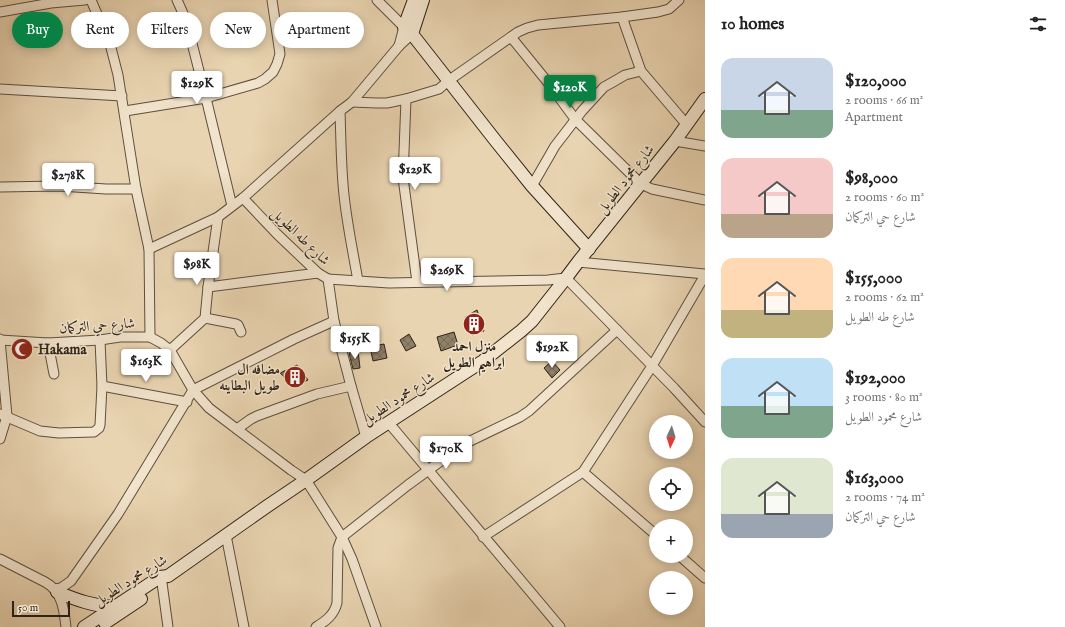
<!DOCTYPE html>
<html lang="en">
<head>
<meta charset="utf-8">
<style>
  :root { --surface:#fff; --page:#f6f6f6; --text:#222; --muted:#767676; --accent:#0b8043 }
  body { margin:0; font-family:"IM FELL English",Amiri,serif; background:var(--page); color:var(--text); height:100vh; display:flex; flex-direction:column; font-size:15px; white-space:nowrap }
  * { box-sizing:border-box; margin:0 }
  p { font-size:13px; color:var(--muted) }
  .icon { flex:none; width:22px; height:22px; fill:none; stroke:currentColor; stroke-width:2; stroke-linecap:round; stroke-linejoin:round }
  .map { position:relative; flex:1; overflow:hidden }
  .details { display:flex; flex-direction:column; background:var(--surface); width:360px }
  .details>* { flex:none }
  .guide { position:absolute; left:12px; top:12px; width:380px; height:36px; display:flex; gap:8px }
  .needle { width:26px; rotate:184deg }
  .tools { position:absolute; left:649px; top:415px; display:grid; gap:8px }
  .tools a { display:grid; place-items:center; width:44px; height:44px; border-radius:50%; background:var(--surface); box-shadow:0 2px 10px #0003; font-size:20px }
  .scale { position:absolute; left:12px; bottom:10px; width:58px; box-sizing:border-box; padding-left:4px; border:2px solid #2e2317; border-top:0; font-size:11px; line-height:14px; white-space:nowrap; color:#2e2317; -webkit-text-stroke:3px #f1e3cc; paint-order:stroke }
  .price { position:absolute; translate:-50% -34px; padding:0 9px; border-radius:4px; background:#fff; color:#222; font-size:13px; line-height:26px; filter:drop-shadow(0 1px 2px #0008) }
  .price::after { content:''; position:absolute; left:50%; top:24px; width:12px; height:9px; margin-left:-6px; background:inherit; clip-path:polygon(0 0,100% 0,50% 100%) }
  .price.active { background:var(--accent); color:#fff }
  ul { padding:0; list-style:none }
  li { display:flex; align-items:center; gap:12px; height:100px; padding:0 16px }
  li span { display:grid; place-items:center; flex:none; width:112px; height:80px; border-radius:12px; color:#555 }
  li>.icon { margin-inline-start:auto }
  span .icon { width:48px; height:48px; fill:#fffc; stroke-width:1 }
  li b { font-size:17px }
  h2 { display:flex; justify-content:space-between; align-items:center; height:48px; padding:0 16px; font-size:17px }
  .pill { padding:0 14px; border-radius:18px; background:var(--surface); box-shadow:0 2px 10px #0003; font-size:14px; line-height:36px }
  .pill.active { background:var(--accent); color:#fff }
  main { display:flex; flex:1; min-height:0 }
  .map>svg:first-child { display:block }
  .building { fill:url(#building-cross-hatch); stroke:#2e2317 }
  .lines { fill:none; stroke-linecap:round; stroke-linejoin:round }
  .street-casing { stroke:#5d4f3e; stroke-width:11 }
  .secondary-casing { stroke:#2e2317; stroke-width:14 }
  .street { stroke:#f1e3cc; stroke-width:9 }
  .secondary { stroke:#f1e3cc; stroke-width:12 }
  .labels { text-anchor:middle; stroke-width:3; stroke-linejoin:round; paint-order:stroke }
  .street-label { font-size:14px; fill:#2e2317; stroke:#f1e3cc }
  .poi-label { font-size:14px; font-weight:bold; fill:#2e2317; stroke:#f1e3cc }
</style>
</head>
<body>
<main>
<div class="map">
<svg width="705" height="627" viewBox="0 0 705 627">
  <defs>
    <pattern id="building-cross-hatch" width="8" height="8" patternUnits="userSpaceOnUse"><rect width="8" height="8" fill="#8f7f67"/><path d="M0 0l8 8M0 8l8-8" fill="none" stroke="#756854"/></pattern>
  </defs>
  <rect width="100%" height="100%" fill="#e9d4b1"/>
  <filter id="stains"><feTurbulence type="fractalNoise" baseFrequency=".005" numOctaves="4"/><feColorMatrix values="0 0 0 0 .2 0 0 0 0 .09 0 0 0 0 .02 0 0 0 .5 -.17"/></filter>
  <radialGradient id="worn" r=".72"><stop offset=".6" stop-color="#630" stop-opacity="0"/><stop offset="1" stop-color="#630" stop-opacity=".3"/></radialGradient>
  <g class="building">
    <path d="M477,310L484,331L472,335L465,317Z"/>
    <path d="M454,332L458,345L441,351L437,337Z"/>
    <path d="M409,334L416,346L406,351L400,340Z"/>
    <path d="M384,344L387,358L373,361L370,347Z"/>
    <path d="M358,351L360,368L353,369L349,353Z"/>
    <path d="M552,361L560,370L552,378L544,368Z"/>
    <path d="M297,365L308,380L295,386L280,373Z"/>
  </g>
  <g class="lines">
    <g class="street-casing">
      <g id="street">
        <path d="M91,0L110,44L118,75L136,189L149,249L150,337"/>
        <path d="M177,0L186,20L206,98L232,206"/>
        <path d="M377,0L404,27L399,46"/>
        <path d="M0,12L51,3L85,0"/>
        <path d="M622,17L641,71L687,125"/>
        <path d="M511,37L550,85L575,119L641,184L652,189L705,200"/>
        <path d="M0,89L122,96"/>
        <path d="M406,99L403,178L417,282"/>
        <path d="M352,102L376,103H387L406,99L439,89L448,81L518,32L527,28L538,25L622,17L658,12L669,9L679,0"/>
        <path d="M125,111L206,98L258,83L265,79L273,72L277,64L280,54L272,0"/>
        <path d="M340,111C341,139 341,167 344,195C347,224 353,252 358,281"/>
        <path d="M675,141L705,146"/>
        <path d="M532,186L555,146L582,111L604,87L613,82L625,75L641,71"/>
        <path d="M0,187L60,186L106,189H136"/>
        <path d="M243,198L277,234L318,273L328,279L334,321L351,386L366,437"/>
        <path d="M149,249L218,217L243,198L340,111L352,102L399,46L412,34"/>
        <path d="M578,262L705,274"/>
        <path d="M328,279L389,283L548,280L566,278L674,388L705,422"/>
        <path d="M208,287L318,273"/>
        <path d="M205,318L236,324L238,325L241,332"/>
        <path d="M0,339V340L48,343L100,340L120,337H150L161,343L170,350L193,390L209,408L291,470L306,480L342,537L352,559L376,627"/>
        <path d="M48,343L54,374"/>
        <path d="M170,350L205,318L208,287L218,217"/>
        <path d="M102,386L187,402"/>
        <path d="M0,414L40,431L59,433L94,432L99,428L100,425L102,386L100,340"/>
        <path d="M388,422L560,627"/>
        <path d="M237,429L251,419L257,416L317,394L351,386"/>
        <path d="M0,439L7,416L0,340"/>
        <path d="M583,472L656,535"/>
        <path d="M226,535L244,627"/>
        <path d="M483,537L583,472L652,366L705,275"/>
        <path d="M680,556L705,578"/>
        <path d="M0,559L45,582C62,591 64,609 66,627"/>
        <path d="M160,577L162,583L168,627"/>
        <path d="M55,589L61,588L71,581L118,514L193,390L294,339L334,321"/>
        <path d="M316,627C326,621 334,615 337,603L338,548L342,537L408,485L464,444L520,417L529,411L617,330"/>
      </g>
    </g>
    <g class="secondary-casing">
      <g id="secondary">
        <path d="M414,0L404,27L412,34L495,140L532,186L589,249"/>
        <path d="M412,34L423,0"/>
        <path d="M57,592C77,600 93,606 114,607"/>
        <path d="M105,623L141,599"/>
        <path d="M84,627L160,577L168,576L266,507L306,480L366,437L483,361L521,331L532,321L566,278L578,262L675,141L705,99"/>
      </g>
    </g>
    <use href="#street" class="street"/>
    <use href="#secondary" class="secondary"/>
  </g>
  <defs>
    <g id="building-disc" transform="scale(1.15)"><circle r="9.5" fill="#8f2418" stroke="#f1e3cc"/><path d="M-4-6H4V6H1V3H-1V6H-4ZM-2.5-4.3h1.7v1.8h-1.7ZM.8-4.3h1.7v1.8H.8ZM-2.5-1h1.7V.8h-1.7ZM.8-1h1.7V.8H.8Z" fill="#fff"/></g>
    <g id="mosque-disc" transform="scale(1.15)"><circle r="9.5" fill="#8f2418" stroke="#f1e3cc"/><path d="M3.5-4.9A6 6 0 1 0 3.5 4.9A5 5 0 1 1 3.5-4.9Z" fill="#fff"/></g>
  </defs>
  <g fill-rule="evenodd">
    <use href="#building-disc" x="474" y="324"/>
    <use href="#mosque-disc" x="22" y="349"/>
    <use href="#building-disc" x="295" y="377"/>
  </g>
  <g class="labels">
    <g class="street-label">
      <text transform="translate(625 179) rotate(-52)" y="5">شارع محمود الطويل</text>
      <text transform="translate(301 236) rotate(44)" y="5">شارع طه الطويل</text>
      <text transform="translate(97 325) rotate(-4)" y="5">شارع حي التركمان</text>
      <text transform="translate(398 398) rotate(-33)" y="5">شارع محمود الطويل</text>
      <text transform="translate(130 580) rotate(-32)" y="5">شارع محمود الطويل</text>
    </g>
    <g class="poi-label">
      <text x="474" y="351">منزل احمد<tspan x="474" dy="16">ابراهيم الطويل</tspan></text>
      <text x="38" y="354" text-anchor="start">Hakama</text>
      <text x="280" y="374" text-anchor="end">مضافه ال<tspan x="280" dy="16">طويل البطاينه</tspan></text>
    </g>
  </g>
  <rect width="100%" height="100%" filter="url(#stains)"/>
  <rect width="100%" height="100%" fill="url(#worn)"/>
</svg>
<div class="tools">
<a><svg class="needle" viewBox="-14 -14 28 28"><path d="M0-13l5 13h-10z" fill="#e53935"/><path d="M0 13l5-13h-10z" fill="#767676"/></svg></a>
<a><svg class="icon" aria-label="locate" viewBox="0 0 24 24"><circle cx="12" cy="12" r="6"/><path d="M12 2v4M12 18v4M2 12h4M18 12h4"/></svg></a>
<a>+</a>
<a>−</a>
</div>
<div class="scale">50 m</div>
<b class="price" style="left:197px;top:105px">$129K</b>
<b class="price active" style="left:570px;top:109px">$120K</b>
<b class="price" style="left:415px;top:191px">$129K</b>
<b class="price" style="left:68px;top:197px">$278K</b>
<b class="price" style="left:197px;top:286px">$98K</b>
<b class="price" style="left:447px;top:292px">$269K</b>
<b class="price" style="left:355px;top:360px">$155K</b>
<b class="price" style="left:552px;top:369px">$192K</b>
<b class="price" style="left:146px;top:383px">$163K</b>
<b class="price" style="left:446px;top:470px">$170K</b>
<div class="guide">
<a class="pill active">Buy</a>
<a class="pill">Rent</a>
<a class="pill">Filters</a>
<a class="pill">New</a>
<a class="pill">Apartment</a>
</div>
</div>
<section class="details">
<h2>10 homes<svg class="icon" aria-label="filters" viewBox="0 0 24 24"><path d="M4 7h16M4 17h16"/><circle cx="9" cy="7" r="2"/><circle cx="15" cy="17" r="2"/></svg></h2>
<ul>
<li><span style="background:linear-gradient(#c9d6e8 65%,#7fa58c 0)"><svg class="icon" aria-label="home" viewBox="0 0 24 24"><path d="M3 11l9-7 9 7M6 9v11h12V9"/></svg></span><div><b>$120,000</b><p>2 rooms · 66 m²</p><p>Apartment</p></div></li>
<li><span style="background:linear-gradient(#f6c9c9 70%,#b9a48a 0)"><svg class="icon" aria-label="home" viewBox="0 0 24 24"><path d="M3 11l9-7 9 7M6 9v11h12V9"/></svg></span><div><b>$98,000</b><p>2 rooms · 60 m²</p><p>شارع حي التركمان</p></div></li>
<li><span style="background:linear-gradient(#ffd9b3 65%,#c2b280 0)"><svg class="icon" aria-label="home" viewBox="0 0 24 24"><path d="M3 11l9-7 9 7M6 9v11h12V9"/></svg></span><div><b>$155,000</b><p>2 rooms · 62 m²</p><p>شارع طه الطويل</p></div></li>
<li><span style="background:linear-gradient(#bfe0f5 60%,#7fa58c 0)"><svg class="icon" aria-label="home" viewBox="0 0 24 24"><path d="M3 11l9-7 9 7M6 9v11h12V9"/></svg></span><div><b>$192,000</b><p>3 rooms · 80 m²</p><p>شارع محمود الطويل</p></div></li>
<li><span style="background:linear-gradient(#dfe7d0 70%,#9aa5b1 0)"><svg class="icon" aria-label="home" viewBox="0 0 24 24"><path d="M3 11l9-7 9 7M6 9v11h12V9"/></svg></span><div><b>$163,000</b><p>2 rooms · 74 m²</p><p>شارع حي التركمان</p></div></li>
</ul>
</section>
</main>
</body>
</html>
